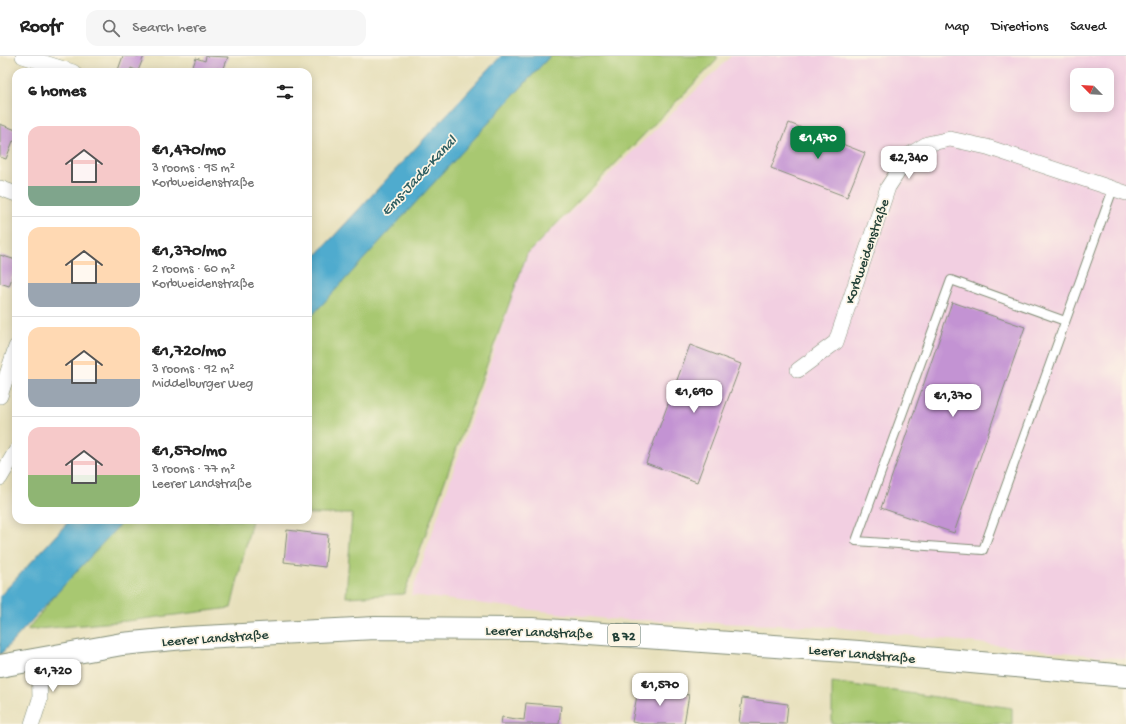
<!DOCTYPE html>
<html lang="en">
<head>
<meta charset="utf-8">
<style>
  :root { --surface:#fff; --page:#f6f6f6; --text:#222; --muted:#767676; --line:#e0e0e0; --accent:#0b8043 }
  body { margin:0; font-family:"Gochi Hand",sans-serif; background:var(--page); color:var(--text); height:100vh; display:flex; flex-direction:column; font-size:15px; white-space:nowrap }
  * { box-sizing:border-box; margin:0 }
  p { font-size:13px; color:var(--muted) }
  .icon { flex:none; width:22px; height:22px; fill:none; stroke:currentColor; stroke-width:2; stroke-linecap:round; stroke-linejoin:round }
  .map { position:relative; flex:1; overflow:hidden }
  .side { position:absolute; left:12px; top:12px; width:300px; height:456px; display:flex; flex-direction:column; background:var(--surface); border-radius:12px; box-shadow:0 2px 10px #0003 }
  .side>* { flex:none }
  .needle { width:26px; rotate:294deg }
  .tools { position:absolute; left:1070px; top:12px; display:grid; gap:8px }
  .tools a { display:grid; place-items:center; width:44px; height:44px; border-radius:8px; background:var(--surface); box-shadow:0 2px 10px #0003; font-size:20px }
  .price { position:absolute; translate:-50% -34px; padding:0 9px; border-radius:8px; background:#fff; color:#222; font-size:13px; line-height:26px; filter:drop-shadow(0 1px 2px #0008) }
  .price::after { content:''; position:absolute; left:50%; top:24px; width:12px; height:9px; margin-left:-6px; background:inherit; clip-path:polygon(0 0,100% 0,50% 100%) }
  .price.active { background:var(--accent); color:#fff }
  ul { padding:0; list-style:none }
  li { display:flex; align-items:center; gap:12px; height:100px; padding:0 16px }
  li+li { border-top:1px solid var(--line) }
  li span { display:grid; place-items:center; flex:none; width:112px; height:80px; border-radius:12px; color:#555 }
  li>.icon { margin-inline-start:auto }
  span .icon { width:48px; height:48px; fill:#fffc; stroke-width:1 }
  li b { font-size:17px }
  h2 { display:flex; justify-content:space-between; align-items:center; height:48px; padding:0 16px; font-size:17px }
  header { display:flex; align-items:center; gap:24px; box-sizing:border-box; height:56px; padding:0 20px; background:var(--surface); border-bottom:1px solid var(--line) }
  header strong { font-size:19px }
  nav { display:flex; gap:22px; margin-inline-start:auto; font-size:14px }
  .search { width:280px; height:36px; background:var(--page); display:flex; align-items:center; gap:10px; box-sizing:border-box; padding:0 14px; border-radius:12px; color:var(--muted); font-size:15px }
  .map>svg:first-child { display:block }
  .built { fill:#f2cfe1; fill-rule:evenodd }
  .green { fill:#a8c871; stroke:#648252 }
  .water { fill:#50abce; stroke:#387481 }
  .building { fill:#c393d3 }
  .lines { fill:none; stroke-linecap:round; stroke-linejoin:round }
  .lane-casing { stroke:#838e78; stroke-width:10 }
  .street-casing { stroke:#838e78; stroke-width:16 }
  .primary-casing { stroke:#838e78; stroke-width:24 }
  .lane { stroke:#fff; stroke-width:8 }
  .street { stroke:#fff; stroke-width:15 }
  .primary { stroke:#fff; stroke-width:22 }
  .labels { text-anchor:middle; stroke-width:3.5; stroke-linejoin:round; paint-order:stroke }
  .shield { fill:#fcf5e5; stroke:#617469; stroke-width:1 }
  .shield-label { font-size:13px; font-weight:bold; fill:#1f3d34 }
  .street-label { font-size:14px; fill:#1f3d34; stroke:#fcf5e5 }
  .water-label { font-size:15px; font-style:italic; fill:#2e5e62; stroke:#fcf5e5 }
</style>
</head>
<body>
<header>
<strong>Roofr</strong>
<div class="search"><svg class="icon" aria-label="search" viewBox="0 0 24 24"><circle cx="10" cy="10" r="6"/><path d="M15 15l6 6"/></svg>Search here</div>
<nav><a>Map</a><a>Directions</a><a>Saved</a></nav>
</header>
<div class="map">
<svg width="1126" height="668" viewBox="0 0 1126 668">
  <rect width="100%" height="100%" fill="#fcf5e5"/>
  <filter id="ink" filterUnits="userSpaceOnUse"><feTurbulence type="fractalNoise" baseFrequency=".025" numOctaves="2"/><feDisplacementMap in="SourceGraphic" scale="8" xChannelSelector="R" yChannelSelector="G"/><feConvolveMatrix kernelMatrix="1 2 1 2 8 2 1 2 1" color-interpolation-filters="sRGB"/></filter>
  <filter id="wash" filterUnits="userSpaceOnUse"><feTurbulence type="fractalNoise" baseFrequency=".012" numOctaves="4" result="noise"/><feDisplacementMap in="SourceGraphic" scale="16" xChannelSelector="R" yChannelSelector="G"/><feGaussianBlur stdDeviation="0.9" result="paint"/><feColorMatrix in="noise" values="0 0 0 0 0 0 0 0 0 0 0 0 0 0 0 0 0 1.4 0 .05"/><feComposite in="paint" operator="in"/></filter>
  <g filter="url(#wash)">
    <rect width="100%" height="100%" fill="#e7e0bc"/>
    <path class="built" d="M731,0H1126V603L832,571L607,563L411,539L527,198ZM1077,19H1107V49H1077Z"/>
    <g class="green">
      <path d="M550,0H717V4L527,198L404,538L346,541L352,458H308V263Z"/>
      <path d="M123,464H252L231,552L127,565L27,574L67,525Z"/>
      <path d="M832,626L1012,652V668H832Z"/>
    </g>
    <g class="water">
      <path d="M501,0H550L308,264V208Z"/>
      <path d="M70,464H124L0,599V540Z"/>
    </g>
    <g id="blocks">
      <g class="building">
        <path d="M123,0H144L138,15L131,12L130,16L118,14Z"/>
        <path d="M206,0L228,1L223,15L217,12L216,16H191L196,2L205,5Z"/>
        <path d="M789,67L865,97L847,141L771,112Z"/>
        <path d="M0,68L16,74V86L13,85L6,103L0,101Z"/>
        <path d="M0,199L16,204V211L9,230L0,227Z"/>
        <path d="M952,246L1025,271L954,477L881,452Z"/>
        <path d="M690,289L741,308L697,426L646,407Z"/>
        <path d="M287,474L328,479L325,511L284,506Z"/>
        <path d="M639,629L689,639L684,668H644L632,666Z"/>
        <path d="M742,642L788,648L786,668L739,667Z"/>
        <path d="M526,647L561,650L559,668H501L502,661L524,664Z"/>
      </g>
    </g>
  </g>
  <g filter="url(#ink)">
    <use href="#blocks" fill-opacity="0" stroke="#838e78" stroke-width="1"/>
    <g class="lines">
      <g class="lane-casing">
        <path id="lane" d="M1065,265L951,224L856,485L983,494L1113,133"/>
      </g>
      <g class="street-casing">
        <g id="street">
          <path d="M23,0L73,16"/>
          <path d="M0,132L16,138"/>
          <path d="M798,314L836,286L888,131L909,99L927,88L950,83L987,91L1126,137"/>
          <path d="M0,340L16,291"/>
          <path d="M0,422L16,395"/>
          <path d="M32,668L40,643L39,603"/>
        </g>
      </g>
      <g class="primary-casing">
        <path id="primary" d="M0,610L122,588L184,582L375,572L532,573L859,596L1126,620"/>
      </g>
      <use href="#lane" class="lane"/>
      <use href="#street" class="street"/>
      <use href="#primary" class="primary"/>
    </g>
  </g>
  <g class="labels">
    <rect class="shield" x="608" y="568" width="32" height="22" rx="3"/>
    <g class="shield-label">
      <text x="624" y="584">B 72</text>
    </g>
    <g class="street-label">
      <text transform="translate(866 195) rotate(-71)" y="5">Korbweidenstraße</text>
      <text transform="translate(539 575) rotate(2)" y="5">Leerer Landstraße</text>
      <text transform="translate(215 581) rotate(-4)" y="5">Leerer Landstraße</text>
      <text transform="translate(862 597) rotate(5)" y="5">Leerer Landstraße</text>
    </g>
    <g class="water-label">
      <text transform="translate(418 119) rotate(-47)" y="5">Ems-Jade-Kanal</text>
    </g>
  </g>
</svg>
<div class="tools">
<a><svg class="needle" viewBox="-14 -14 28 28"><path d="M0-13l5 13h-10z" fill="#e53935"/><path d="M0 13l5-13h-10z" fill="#767676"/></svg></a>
</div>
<b class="price active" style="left:818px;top:104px">€1,470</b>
<b class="price" style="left:909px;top:124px">€2,340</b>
<b class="price" style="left:694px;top:358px">€1,690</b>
<b class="price" style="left:953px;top:362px">€1,370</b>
<b class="price" style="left:53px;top:637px">€1,720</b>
<b class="price" style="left:660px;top:651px">€1,570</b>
<section class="side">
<h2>6 homes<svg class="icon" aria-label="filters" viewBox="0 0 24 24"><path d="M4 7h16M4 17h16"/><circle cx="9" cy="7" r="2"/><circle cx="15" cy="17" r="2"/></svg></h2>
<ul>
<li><span style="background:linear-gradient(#f6c9c9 75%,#7fa58c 0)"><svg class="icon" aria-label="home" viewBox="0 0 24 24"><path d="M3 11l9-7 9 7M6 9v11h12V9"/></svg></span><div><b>€1,470/mo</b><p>3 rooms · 95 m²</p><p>Korbweidenstraße</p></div></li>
<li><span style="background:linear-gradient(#ffd9b3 70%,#9aa5b1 0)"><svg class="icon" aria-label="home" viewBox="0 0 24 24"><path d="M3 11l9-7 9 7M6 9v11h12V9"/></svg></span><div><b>€1,370/mo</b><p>2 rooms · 60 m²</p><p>Korbweidenstraße</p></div></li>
<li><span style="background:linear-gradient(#ffd9b3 65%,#9aa5b1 0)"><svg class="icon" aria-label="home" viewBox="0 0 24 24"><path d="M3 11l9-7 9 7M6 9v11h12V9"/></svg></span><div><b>€1,720/mo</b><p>3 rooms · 92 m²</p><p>Middelburger Weg</p></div></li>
<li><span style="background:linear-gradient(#f6c9c9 60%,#8fb573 0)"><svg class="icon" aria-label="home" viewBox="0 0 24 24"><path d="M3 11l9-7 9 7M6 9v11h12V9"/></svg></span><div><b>€1,570/mo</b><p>3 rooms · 77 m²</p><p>Leerer Landstraße</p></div></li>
</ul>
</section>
</div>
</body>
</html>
